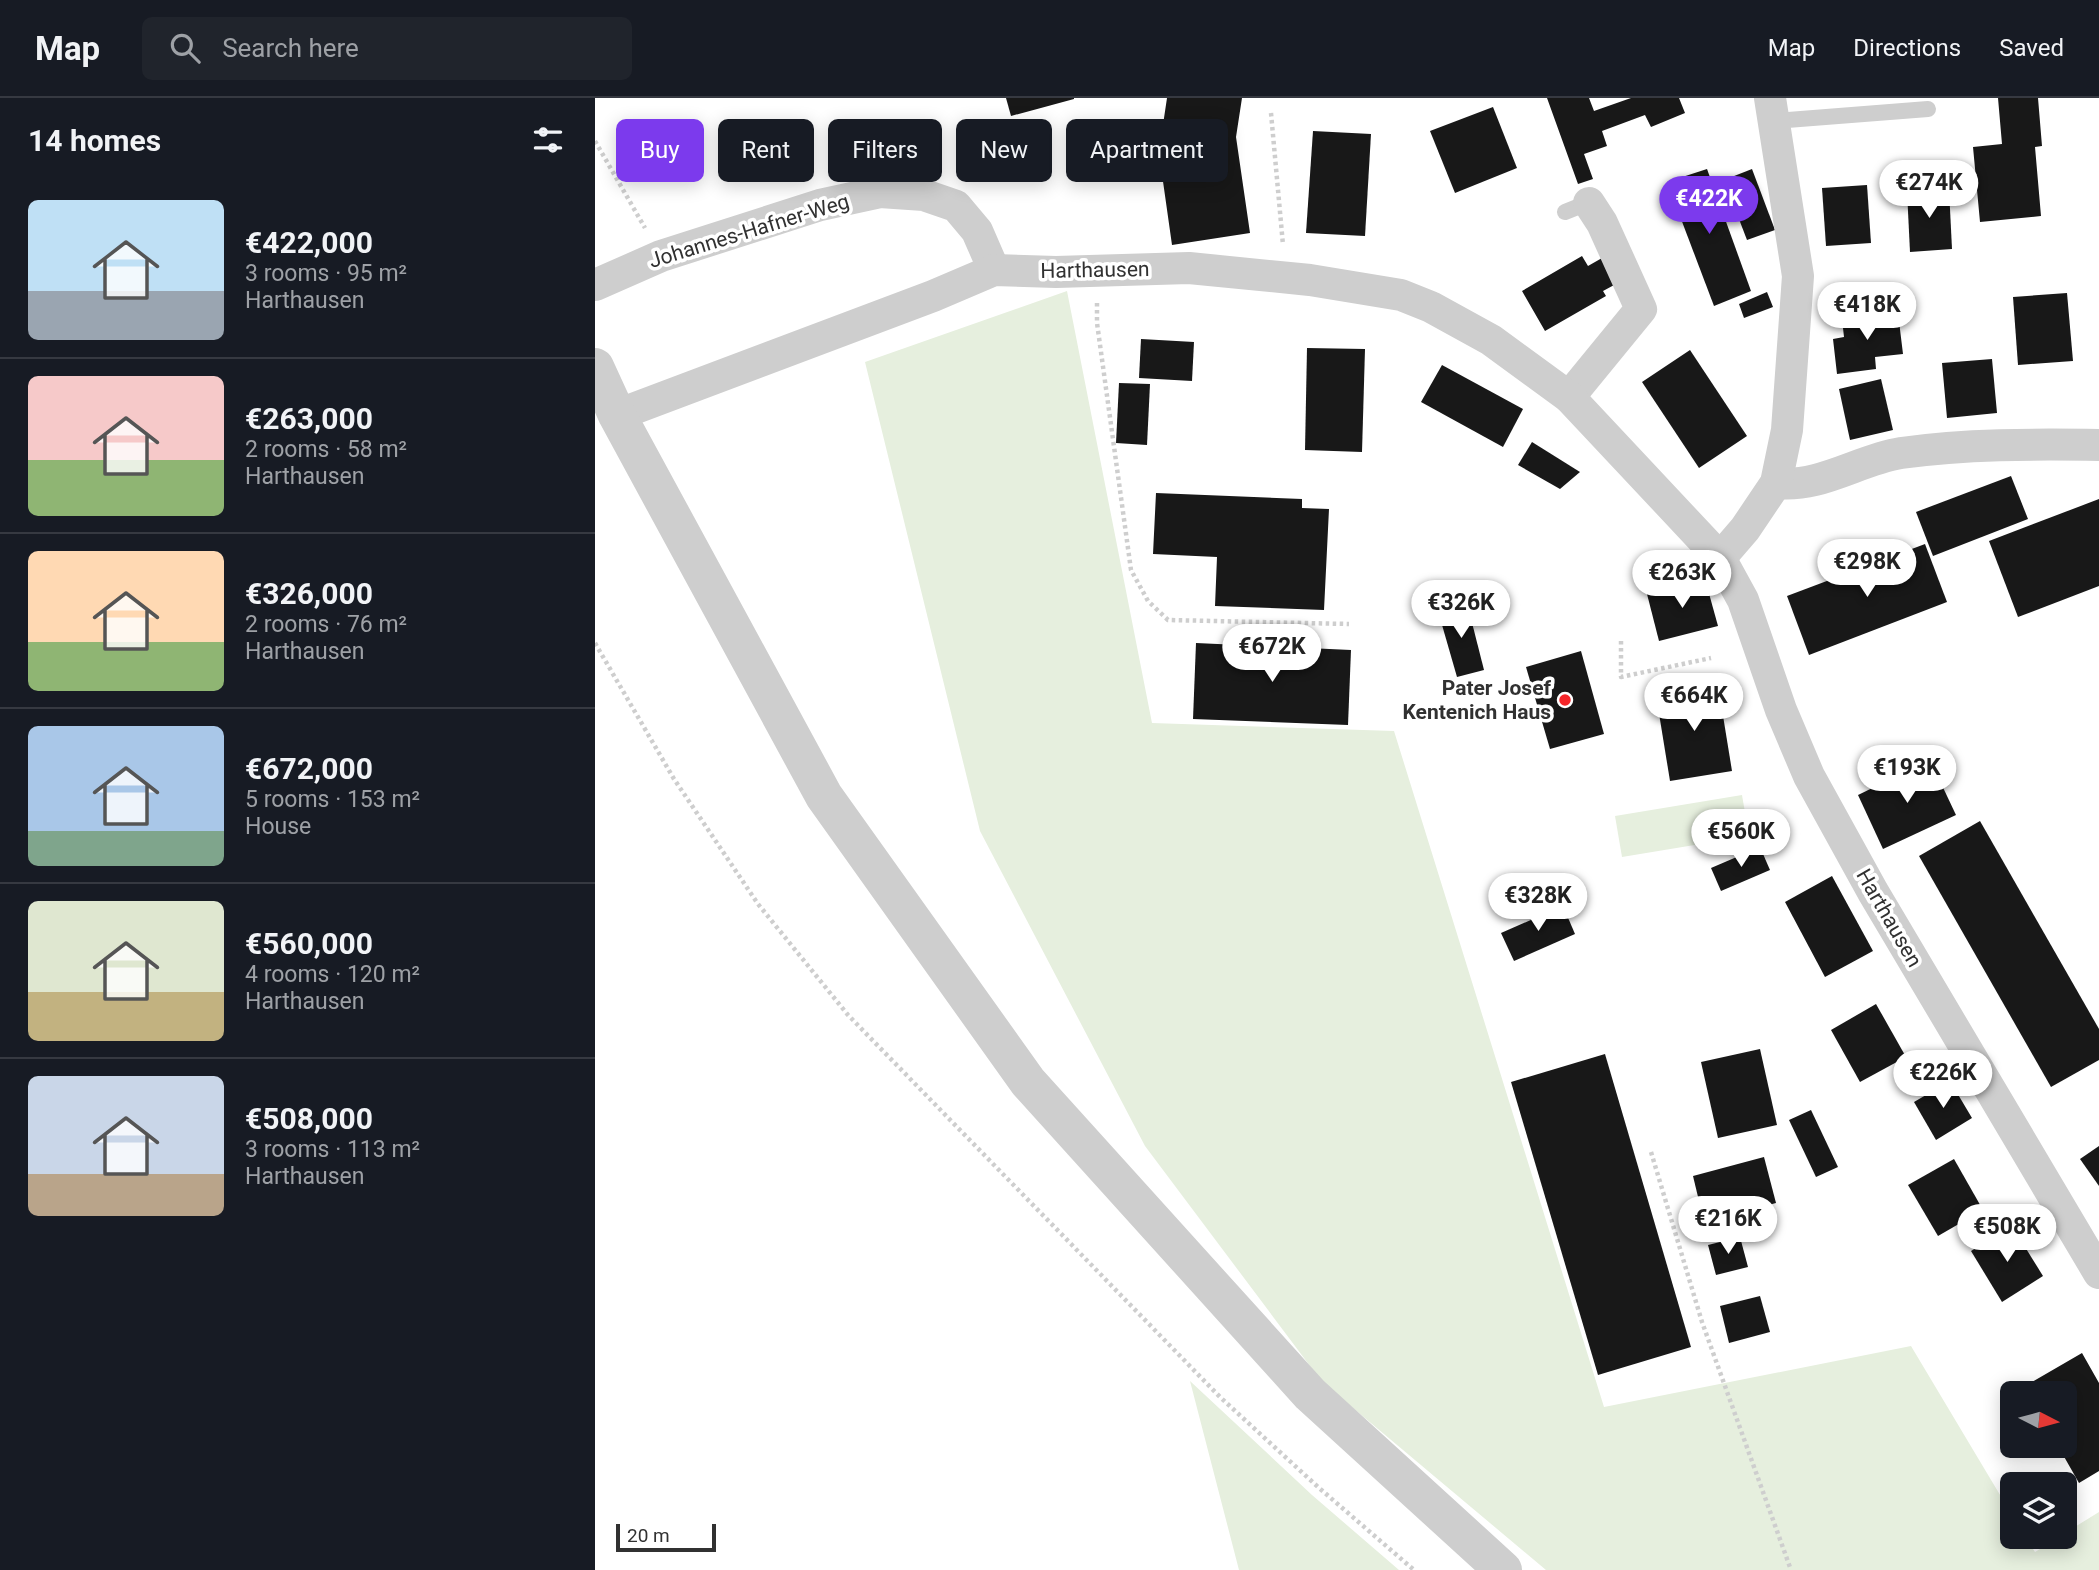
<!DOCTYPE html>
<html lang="en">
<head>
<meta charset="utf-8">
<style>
  :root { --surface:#171b24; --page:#20242c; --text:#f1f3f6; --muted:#9ea1a6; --line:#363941; --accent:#7c3aed }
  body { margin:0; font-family:Roboto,sans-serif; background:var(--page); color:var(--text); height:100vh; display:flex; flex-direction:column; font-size:26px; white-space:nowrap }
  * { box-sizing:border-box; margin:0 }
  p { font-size:23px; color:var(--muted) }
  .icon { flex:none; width:38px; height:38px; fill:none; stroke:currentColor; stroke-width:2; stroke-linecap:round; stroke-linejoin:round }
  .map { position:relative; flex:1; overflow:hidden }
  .sheet { display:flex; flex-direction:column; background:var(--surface); width:595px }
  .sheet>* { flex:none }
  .guide { position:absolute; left:21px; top:21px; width:665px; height:63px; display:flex; gap:14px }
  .needle { width:46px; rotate:96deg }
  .tools { position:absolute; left:1405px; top:1283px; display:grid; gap:14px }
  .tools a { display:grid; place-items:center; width:77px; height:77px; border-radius:10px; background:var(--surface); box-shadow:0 4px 18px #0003; font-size:35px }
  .scale { position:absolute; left:21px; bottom:18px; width:100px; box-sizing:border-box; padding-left:7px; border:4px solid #313131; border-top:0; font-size:19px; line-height:24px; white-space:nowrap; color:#313131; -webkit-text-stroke:5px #fff; paint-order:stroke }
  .price { position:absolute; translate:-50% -60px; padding:0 16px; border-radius:24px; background:#fff; color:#222; font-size:23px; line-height:46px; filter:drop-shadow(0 2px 4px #0008) }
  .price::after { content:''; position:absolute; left:50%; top:42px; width:21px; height:16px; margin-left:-10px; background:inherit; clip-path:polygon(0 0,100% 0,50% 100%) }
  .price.selected { background:var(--accent); color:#fff }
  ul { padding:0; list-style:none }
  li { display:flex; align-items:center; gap:21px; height:175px; padding:0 28px }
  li+li { border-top:2px solid var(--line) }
  li span { display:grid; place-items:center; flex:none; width:196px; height:140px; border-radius:10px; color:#555 }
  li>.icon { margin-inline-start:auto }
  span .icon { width:84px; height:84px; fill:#fffc; stroke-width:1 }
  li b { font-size:30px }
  h2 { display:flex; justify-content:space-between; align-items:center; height:84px; padding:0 28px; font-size:30px }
  .tag { padding:0 24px; border-radius:10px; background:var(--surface); box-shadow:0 4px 18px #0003; font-size:24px; line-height:63px }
  .tag.selected { background:var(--accent); color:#fff }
  header { display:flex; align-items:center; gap:42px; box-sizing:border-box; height:98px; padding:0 35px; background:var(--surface); border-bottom:2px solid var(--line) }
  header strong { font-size:33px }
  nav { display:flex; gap:38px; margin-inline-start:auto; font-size:24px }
  .search { width:490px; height:63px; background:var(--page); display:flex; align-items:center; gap:18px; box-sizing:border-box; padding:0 24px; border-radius:10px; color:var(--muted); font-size:26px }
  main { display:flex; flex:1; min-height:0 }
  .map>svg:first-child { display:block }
  .green { fill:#e6efde }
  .building { fill:#181818 }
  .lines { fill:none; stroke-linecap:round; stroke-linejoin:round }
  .path { stroke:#cecece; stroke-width:4.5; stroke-dasharray:3.5 3.5; stroke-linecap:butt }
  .service { stroke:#cecece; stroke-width:16 }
  .minor { stroke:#cecece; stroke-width:32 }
  .tertiary { stroke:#cecece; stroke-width:38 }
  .poi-dot { fill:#f52529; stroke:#fff; stroke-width:2.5 }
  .labels { text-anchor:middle; stroke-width:7; stroke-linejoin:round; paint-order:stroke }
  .street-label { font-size:21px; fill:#313131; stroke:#fff }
  .poi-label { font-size:21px; font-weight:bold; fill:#313131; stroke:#fff; text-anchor:end }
</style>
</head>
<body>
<header>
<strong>Map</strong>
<div class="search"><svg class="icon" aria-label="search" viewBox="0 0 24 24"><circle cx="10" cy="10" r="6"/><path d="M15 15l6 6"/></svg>Search here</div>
<nav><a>Map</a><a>Directions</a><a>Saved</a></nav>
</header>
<main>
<section class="sheet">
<h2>14 homes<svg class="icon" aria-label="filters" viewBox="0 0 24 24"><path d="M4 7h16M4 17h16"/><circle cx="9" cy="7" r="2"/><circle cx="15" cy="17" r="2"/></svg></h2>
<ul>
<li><span style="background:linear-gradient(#bfe0f5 65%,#9aa5b1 0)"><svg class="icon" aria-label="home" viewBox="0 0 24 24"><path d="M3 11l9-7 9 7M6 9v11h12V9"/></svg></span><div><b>€422,000</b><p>3 rooms · 95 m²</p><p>Harthausen</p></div></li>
<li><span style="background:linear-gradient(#f6c9c9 60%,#8fb573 0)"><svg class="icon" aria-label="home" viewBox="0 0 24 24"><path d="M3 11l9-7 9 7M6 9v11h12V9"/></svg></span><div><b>€263,000</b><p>2 rooms · 58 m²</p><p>Harthausen</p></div></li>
<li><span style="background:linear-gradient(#ffd9b3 65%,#8fb573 0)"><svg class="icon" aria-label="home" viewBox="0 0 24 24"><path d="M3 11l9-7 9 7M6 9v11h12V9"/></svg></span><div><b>€326,000</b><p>2 rooms · 76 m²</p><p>Harthausen</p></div></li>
<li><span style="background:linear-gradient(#a9c7e8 75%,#7fa58c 0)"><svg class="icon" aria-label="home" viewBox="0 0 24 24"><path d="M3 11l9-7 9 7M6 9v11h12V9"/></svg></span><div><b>€672,000</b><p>5 rooms · 153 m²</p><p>House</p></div></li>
<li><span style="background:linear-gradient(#dfe7d0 65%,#c2b280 0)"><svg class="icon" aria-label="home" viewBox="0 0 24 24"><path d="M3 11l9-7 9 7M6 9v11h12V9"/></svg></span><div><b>€560,000</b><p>4 rooms · 120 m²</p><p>Harthausen</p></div></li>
<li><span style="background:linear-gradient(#c9d6e8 70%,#b9a48a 0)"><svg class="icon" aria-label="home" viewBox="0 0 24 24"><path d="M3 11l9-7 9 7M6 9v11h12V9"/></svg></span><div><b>€508,000</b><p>3 rooms · 113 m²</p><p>Harthausen</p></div></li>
</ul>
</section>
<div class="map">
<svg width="1504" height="1472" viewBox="0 0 1504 1472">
  <rect width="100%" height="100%" fill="#fff"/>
  <g class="green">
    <path d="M472,193L557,625L799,633L1009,1309L1316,1248L1417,1417L1418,1438L1430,1439L1440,1454L1465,1439L1470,1438V1435L1504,1414V1472H951L727,1284L550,1048L385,733L270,264Z"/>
    <path d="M1147,697L1154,738L1027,759L1020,718Z"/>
    <path d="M595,1283L717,1397L804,1472H644Z"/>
  </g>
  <g class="building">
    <path d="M411,0H479V1L416,18Z"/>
    <path d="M572,0H647L641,39L655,135L577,147L562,41L566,40Z"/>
    <path d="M952,0H994L999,13L1036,0H1084L1090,15L1056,29L1050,17L1007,33L1012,48L989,56L998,81L983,86Z"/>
    <path d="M1403,0H1443L1447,48L1440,49L1446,118L1385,124L1378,49L1407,46Z"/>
    <path d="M898,9L922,70L860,95L835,33Z"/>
    <path d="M718,33L776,36L770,138L711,135Z"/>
    <path d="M1112,71L1156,193L1119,208L1072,84Z"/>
    <path d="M1157,71L1180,132L1152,142L1129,82Z"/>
    <path d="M1272,87L1276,145L1231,148L1227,90Z"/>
    <path d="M1354,91L1357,151L1315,154L1312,93Z"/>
    <path d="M987,158L993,168L1007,160L1021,186L1008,193L1011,198L950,233L927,193Z"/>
    <path d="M1172,194L1178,209L1149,220L1144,206Z"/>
    <path d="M1472,195L1478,263L1423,267L1418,199Z"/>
    <path d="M1303,215L1308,256L1280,259L1281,271L1242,276L1238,241L1249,239L1247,221Z"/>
    <path d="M546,241L599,244L597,283L544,280Z"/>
    <path d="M712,250L770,251L767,354L710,352Z"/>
    <path d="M1095,252L1152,338L1104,370L1047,284Z"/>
    <path d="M1397,261L1402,315L1352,320L1347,265Z"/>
    <path d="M847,267L928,311L908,349L826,304Z"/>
    <path d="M1286,281L1298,332L1255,342L1244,291Z"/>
    <path d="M524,285L555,286L552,347L521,345Z"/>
    <path d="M937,344L985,374L965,391L923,367Z"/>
    <path d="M1416,378L1433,421L1338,458L1321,414Z"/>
    <path d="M561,395L707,401V410L734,411L729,512L620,508L622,459L558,456Z"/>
    <path d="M1504,401V488L1423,519L1394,443Z"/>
    <path d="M1330,446L1352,504L1214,557L1192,498Z"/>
    <path d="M1110,481L1123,528L1064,543L1052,496Z"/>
    <path d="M872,505L889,572L862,579L843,513Z"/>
    <path d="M601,545L756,552L753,627L598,621Z"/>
    <path d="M986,553L1009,636L955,651L931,569Z"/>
    <path d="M1123,587L1137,673L1075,683L1061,597Z"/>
    <path d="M1335,662L1361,717L1288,751L1263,697Z"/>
    <path d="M1385,723L1504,931V962L1456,989L1324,758Z"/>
    <path d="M1165,749L1175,772L1126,793L1116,770Z"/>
    <path d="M1237,778L1278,853L1230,879L1190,804Z"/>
    <path d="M968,808L980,836L919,863L906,835Z"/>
    <path d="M1281,906L1311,959L1265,984L1236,932Z"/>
    <path d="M1165,951L1182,1027L1123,1040L1106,964Z"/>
    <path d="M1010,956L1096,1249L1003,1277L916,984Z"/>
    <path d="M1355,983L1377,1020L1341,1042L1319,1004Z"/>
    <path d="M1216,1012L1243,1069L1221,1079L1194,1022Z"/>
    <path d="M1504,1048V1088L1485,1061Z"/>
    <path d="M1169,1059L1181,1105L1109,1124L1098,1078Z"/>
    <path d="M1359,1061L1388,1112L1343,1138L1313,1087Z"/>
    <path d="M1417,1128L1448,1178L1407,1204L1376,1153Z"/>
    <path d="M1145,1139L1153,1169L1121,1177L1113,1147Z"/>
    <path d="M1165,1198L1175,1234L1134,1245L1125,1208Z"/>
    <path d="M1487,1255L1504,1285V1373L1484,1385L1463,1348H1470V1295H1434L1430,1288Z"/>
  </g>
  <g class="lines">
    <g class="path">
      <path d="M676,15L688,147"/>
      <path d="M0,43L50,130"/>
      <path d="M502,205V225L536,472L553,503L573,522L754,526"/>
      <path d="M1026,543V579L1116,560"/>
      <path d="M0,545L79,681L163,806L253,917L625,1299L723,1389L819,1472"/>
      <path d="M1056,1054L1107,1224L1196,1472"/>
    </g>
    <g class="service">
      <path d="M1179,23L1333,11"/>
      <path d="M970,114L1000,102"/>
    </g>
    <g class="minor">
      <path d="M0,187L66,158L225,107L285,94L329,97L361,108L382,133L399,172"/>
      <path d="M974,299L1046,211L1007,125L994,105"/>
      <path d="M22,317L338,198L399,172L461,174L594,170L715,182L806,197L836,209L896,242L974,299L1125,460L1148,502L1186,612L1214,678L1278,794L1504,1175"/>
      <path d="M1181,385C1226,390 1263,362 1306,355C1371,346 1438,346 1504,347"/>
      <path d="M1125,460L1150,431L1181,385L1192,332L1203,178L1175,0"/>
    </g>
    <path class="tertiary" d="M0,269L22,317L229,698L433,984L715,1296L908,1472"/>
  </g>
  <circle class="poi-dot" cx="970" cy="602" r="7"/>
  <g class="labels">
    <g class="street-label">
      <text transform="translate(154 133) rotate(-17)" y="7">Johannes-Hafner-Weg</text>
      <text transform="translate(500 172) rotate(-1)" y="7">Harthausen</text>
      <text transform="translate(1294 820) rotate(60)" y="7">Harthausen</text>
    </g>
    <g class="poi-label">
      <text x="956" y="597">Pater Josef<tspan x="956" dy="24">Kentenich Haus</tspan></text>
    </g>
  </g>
</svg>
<div class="tools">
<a><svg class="needle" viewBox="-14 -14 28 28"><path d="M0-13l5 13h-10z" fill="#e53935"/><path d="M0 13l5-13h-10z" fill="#9ea1a6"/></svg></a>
<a><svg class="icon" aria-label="layers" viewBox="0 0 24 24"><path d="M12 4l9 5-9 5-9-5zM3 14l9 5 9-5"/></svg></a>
</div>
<div class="scale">20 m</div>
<b class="price" style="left:1334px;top:122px">€274K</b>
<b class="price selected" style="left:1114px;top:138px">€422K</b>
<b class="price" style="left:1272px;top:244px">€418K</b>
<b class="price" style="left:1272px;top:501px">€298K</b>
<b class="price" style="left:1087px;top:512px">€263K</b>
<b class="price" style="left:866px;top:542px">€326K</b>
<b class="price" style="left:677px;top:586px">€672K</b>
<b class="price" style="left:1099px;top:635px">€664K</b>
<b class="price" style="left:1312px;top:707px">€193K</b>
<b class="price" style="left:1146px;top:771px">€560K</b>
<b class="price" style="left:943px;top:835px">€328K</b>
<b class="price" style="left:1348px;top:1012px">€226K</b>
<b class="price" style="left:1133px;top:1158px">€216K</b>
<b class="price" style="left:1412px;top:1166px">€508K</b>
<div class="guide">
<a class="tag selected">Buy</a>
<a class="tag">Rent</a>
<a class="tag">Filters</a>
<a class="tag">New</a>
<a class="tag">Apartment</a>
</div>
</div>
</main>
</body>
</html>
